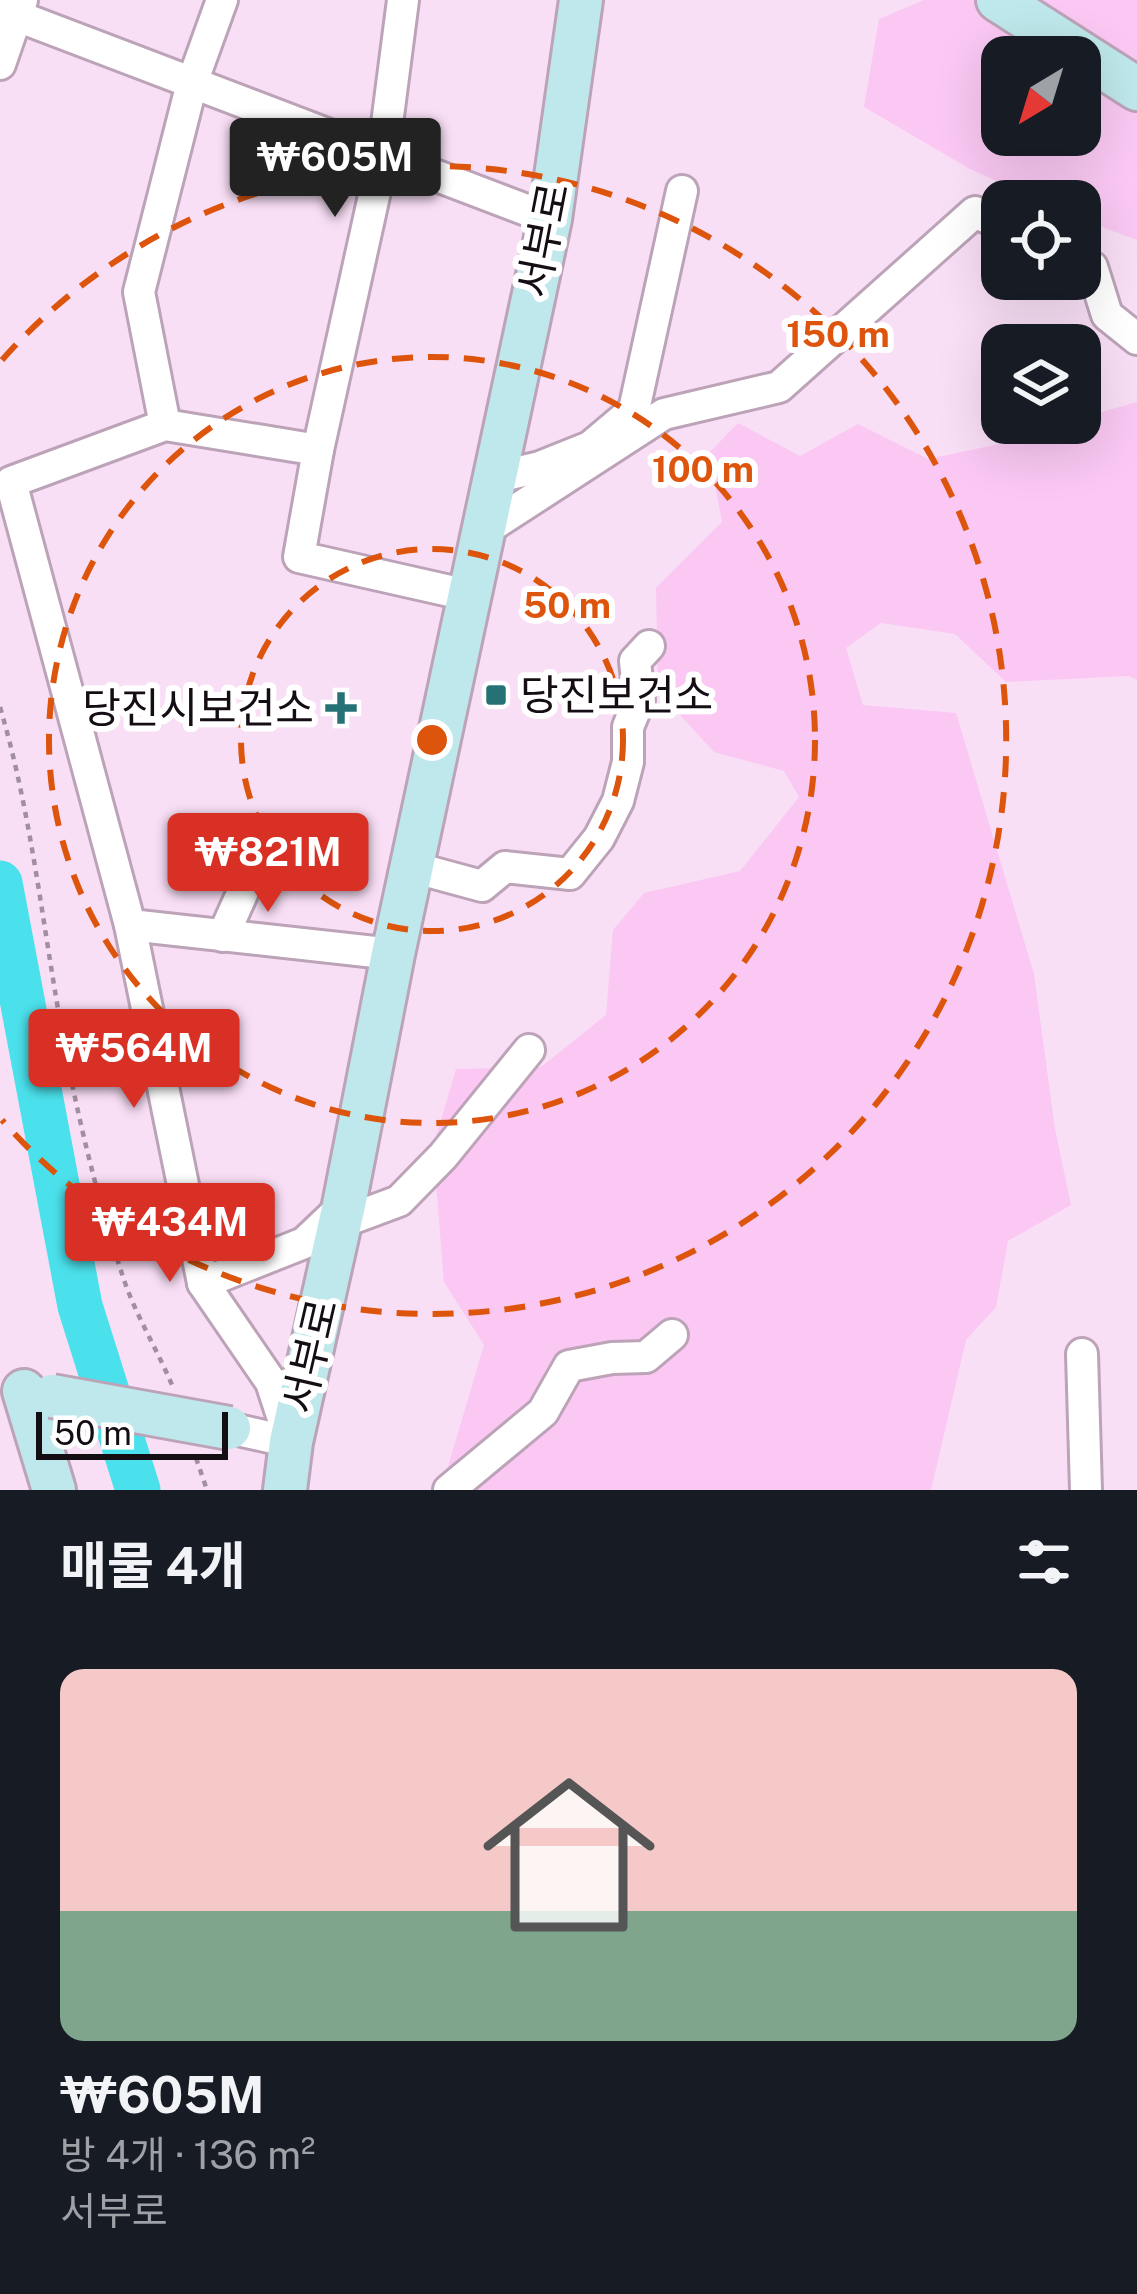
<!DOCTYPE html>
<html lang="ko">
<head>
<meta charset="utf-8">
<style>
  :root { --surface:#171b24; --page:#242831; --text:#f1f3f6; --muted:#9ea1a6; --accent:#d93025 }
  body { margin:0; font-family:"Public Sans","Noto Sans KR",sans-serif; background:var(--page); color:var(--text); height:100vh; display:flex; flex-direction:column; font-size:45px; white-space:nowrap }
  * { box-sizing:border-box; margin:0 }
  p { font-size:39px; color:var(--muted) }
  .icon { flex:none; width:66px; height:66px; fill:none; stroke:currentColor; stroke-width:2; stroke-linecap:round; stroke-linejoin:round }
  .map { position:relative; height:1490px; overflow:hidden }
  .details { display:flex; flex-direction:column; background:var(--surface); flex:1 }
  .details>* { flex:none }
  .needle { width:78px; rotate:218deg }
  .buttons { position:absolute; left:981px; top:36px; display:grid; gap:24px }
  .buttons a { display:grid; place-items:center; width:120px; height:120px; border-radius:24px; background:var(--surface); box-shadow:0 12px 48px #0002; font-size:60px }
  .scale { position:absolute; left:36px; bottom:30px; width:192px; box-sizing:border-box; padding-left:12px; border:6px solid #150d14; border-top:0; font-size:33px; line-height:42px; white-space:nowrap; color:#150d14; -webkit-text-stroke:9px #fff; paint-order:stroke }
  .price { position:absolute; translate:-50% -102px; padding:0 27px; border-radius:12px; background:var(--accent); color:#fff; font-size:39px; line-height:78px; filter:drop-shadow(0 3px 6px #0008) }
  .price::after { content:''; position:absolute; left:50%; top:72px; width:36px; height:27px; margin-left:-18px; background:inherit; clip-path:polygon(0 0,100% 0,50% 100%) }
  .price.selected { background:#222; color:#fff }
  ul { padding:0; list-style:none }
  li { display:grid; align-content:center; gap:24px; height:636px; padding:0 60px }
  li span { display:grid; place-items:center; height:372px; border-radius:24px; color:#555 }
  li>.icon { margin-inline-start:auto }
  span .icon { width:216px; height:216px; fill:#fffc; stroke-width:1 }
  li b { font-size:51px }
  h2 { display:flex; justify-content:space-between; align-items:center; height:144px; padding:0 60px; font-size:51px }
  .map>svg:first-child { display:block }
  .green { fill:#fac8f3; fill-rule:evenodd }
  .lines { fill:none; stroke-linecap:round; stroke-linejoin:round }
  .river { stroke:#4be1ec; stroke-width:45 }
  .street-casing { stroke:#bca3b8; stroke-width:36 }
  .secondary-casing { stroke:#bca3b8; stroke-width:48 }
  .path { stroke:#a18e9f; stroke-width:4.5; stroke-dasharray:6 6; stroke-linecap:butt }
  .street { stroke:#fff; stroke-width:30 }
  .secondary { stroke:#bee8eb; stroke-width:42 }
  .secondary-bridge-casing { stroke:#bca3b8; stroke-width:48; stroke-linecap:butt }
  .secondary-bridge { stroke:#bee8eb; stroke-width:42 }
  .ring { fill:none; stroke:#dd550c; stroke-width:6; stroke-dasharray:21 15 }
  .poi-dot { fill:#267176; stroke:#fff; stroke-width:4.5 }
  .labels { text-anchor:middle; stroke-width:12; stroke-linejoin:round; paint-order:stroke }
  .street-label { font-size:42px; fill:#150d14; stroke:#fff }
  .poi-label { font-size:42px; fill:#150d14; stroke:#fff; text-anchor:start }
  .centre { fill:#dd550c; stroke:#fff; stroke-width:6 }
  .ring-label { font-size:36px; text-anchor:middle; font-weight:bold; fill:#dd550c; stroke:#fff; stroke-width:12; stroke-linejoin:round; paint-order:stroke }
</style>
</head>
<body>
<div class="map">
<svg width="1137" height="1490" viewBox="0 0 1137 1490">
  <rect width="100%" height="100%" fill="#f9dff6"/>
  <g class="green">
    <path d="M924,0H1137V240L1080,219V201H1041L970,169L864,107L879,19ZM1002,57H1080V135H1002Z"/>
    <path d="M1137,402V680L1129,676L1006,682L955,634L881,623L846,648L863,705L956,713L1034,974L1055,1129L1071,1205L1008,1241L996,1307L966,1340L931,1490H441L484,1345L444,1282L433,1147L456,1069L541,1067L606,1015L613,930L644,893L740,871L799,797L784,771L714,752L658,691L656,588L722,522L709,453L738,423L800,456L858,424L928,459L1004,443L1064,423H1080V418Z"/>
  </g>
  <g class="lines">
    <path class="river" d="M0,883L80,1306L138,1490"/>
    <g class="street-casing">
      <g id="street">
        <path d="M0,3L17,16L550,219"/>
        <path d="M0,64L22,0"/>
        <path d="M1080,261L1092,267L1107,315L1137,339"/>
        <path d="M165,425L139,292L192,83L222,0"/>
        <path d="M318,450L383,155L403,0"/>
        <path d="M493,478L540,467L590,447L634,410L682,191"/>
        <path d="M482,532L664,414L779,387L975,212L1002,225"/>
        <path d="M412,867L482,886L505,867L570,874L599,838L618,801L628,762V727L639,700L635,661L649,646"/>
        <path d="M130,925L203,1283"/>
        <path d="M223,936L254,867"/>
        <path d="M393,954L130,925L11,482L165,425L318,450L299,557L472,596"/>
        <path d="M340,1223L399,1201L443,1156L529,1050"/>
        <path d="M1082,1354L1086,1490"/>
        <path d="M229,1428L291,1442"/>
        <path d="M289,1437L271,1382L203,1283L304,1243L344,1205"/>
        <path d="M449,1490L543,1412L569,1366L612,1358L646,1357L672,1335"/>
      </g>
    </g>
    <g class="secondary-casing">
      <g id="secondary">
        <path d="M998,0L1137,89"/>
        <path d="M24,1391L54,1490"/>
        <path d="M285,1490L291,1442L344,1205L393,954L550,219L581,0"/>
      </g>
    </g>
    <g class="path">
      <path d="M0,707C33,819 43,933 65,1047C79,1124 99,1203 123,1277C135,1314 157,1349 172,1385"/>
      <path d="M196,1458L207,1490"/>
    </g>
    <use href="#street" class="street"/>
    <use href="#secondary" class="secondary"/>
    <g class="secondary-bridge-casing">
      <path id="secondary-bridge" d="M52,1396L229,1428"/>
    </g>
    <use href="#secondary-bridge" class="secondary-bridge"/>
  </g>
  <g class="ring">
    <circle cx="432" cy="740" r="191"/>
    <circle cx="432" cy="740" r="383"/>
    <path d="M2 360A574 574 0 1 1 2 1120"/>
  </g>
  <g class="poi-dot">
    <rect x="484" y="683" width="24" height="24" rx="6"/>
    <path d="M335 690h12v12h12v12h-12v12h-12v-12h-12v-12h12z"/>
  </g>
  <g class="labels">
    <g class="street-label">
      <text transform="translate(543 240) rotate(-79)" y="15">서부로</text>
      <text transform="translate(310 1356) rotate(-77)" y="15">서부로</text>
    </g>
    <g class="poi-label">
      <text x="520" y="710">당진보건소</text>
      <text x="314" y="723" text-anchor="end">당진시보건소</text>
    </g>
  </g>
  <circle cx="432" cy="740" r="18" class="centre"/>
  <g class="ring-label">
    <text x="838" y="347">150 m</text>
    <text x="703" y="482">100 m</text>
    <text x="567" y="618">50 m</text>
  </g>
</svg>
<div class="buttons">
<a><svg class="needle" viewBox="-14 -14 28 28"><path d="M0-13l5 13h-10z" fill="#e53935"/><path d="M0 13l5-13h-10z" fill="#9ea1a6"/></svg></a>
<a><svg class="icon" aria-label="locate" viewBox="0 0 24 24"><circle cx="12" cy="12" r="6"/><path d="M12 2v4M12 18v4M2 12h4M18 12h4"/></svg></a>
<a><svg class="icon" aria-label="layers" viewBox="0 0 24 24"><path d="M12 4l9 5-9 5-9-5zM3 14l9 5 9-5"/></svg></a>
</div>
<div class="scale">50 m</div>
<b class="price selected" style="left:335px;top:220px">₩605M</b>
<b class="price" style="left:268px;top:915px">₩821M</b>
<b class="price" style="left:134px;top:1111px">₩564M</b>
<b class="price" style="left:170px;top:1285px">₩434M</b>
</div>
<section class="details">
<h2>매물 4개<svg class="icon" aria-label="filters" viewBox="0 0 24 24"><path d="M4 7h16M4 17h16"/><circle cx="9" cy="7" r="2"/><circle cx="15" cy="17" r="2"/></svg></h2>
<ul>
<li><span style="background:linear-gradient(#f6c9c9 65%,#7fa58c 0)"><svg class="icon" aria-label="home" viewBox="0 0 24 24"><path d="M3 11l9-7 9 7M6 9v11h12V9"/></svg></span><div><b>₩605M</b><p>방 4개 · 136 m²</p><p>서부로</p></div></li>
</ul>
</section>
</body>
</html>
